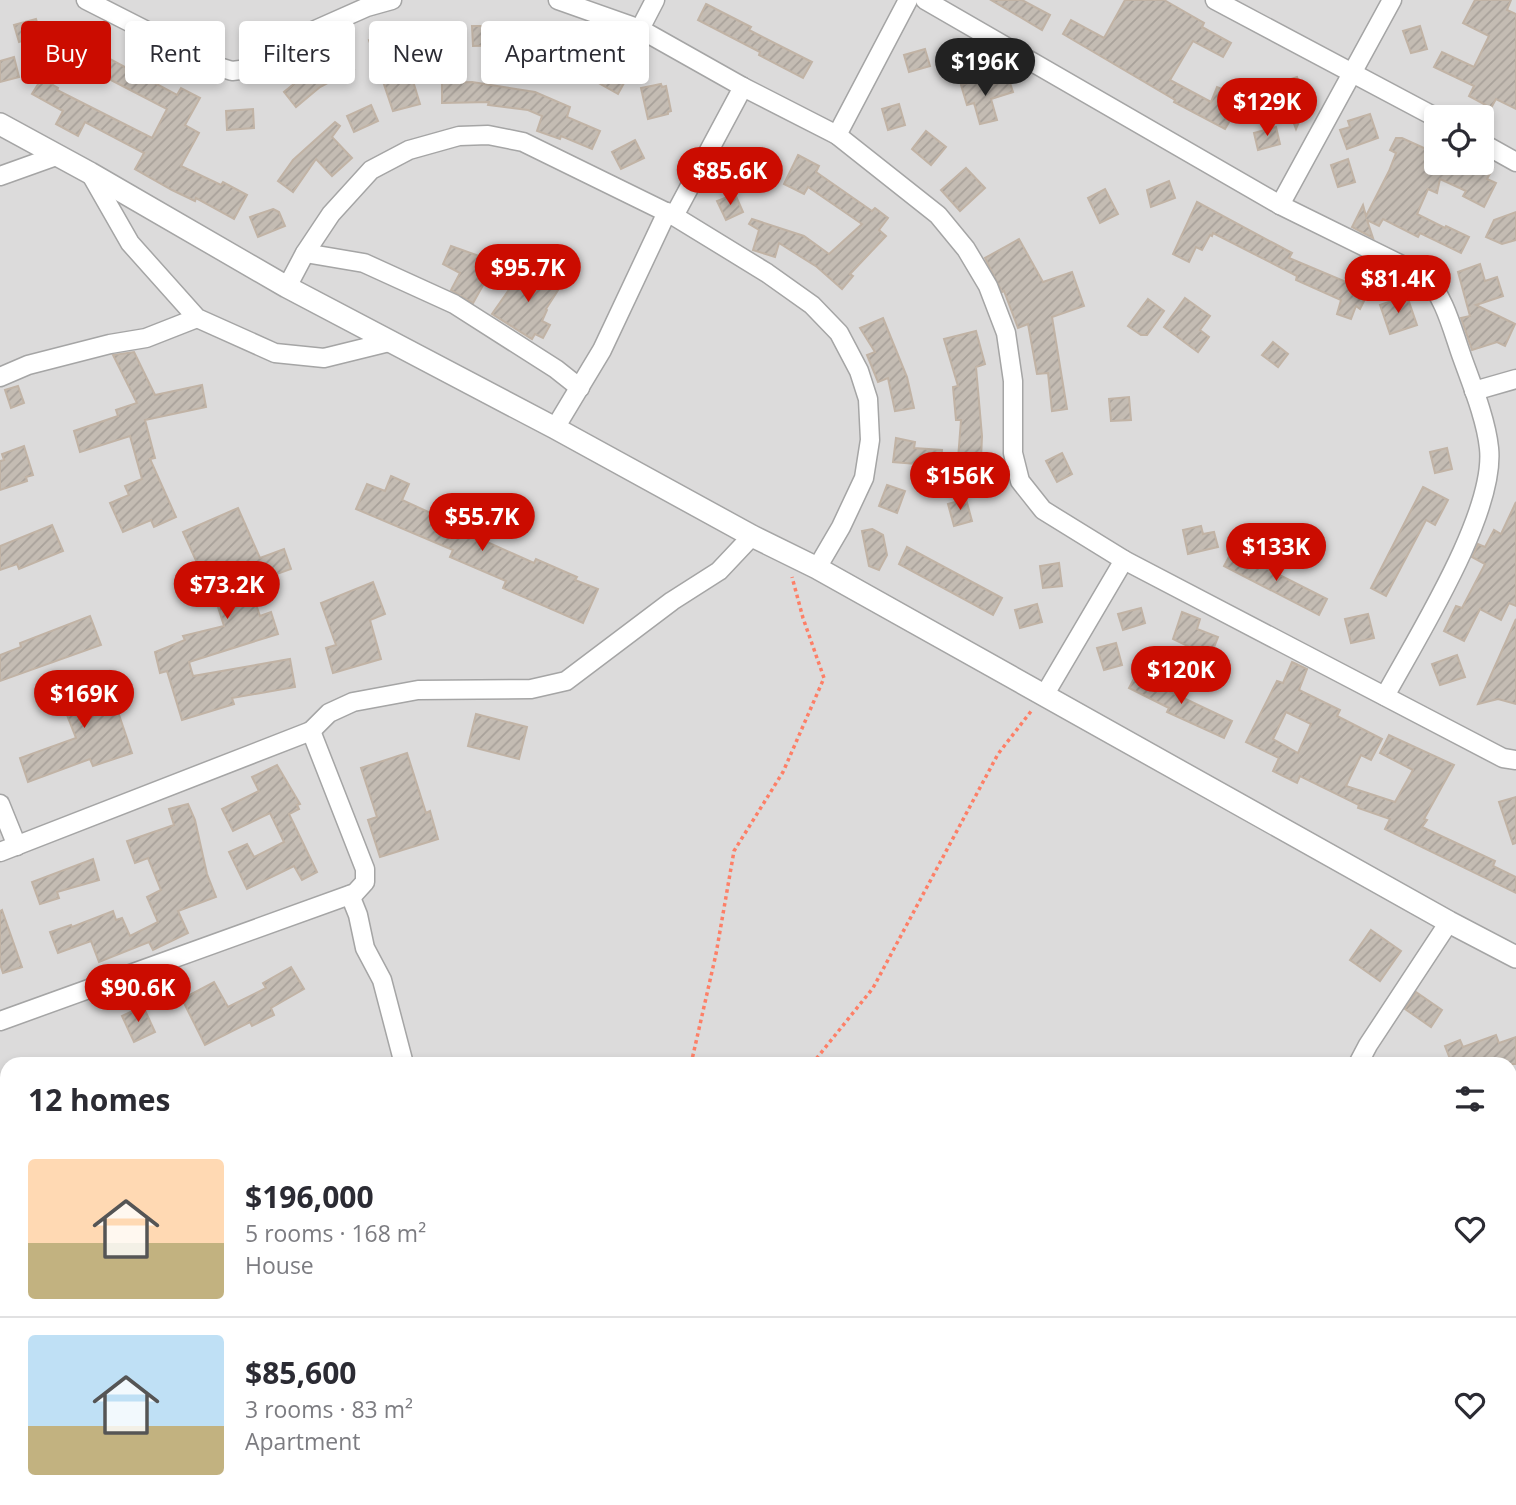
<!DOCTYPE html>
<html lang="en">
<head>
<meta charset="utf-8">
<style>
  :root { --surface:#fff; --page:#f7f7f7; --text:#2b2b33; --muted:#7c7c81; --line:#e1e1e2; --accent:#cb0c00 }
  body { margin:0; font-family:"Open Sans",sans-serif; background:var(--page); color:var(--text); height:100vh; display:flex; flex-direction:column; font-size:26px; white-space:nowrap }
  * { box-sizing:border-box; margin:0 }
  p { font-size:23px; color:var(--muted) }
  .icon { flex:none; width:38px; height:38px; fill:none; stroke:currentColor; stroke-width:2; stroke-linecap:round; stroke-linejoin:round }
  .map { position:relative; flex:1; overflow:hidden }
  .details { position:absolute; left:0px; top:1057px; width:1517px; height:448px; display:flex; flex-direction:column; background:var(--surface); border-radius:21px 21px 0 0; box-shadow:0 4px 10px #0003 }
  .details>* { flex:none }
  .top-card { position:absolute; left:21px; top:21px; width:700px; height:63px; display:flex; gap:14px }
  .buttons { position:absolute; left:1424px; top:105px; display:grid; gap:14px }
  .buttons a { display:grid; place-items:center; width:70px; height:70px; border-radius:7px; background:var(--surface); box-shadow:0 4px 10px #0003; font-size:35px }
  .price { position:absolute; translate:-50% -60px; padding:0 16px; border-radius:24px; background:var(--accent); color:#fff; font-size:23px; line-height:46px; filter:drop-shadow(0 2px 4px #0008) }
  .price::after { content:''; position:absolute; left:50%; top:42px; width:21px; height:16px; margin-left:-10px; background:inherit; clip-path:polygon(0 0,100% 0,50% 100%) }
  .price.active { background:#222; color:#fff }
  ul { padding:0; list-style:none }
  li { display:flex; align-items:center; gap:21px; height:175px; padding:0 28px }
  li+li { border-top:2px solid var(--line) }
  li span { display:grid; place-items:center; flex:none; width:196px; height:140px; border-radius:7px; color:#555 }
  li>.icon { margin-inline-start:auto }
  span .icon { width:84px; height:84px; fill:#fffc; stroke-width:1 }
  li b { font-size:30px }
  h2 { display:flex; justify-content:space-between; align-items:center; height:84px; padding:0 28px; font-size:30px }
  .tag { padding:0 24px; border-radius:7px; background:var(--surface); box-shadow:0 4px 10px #0003; font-size:24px; line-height:63px }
  .tag.active { background:var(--accent); color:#fff }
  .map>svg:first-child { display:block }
  .residential { fill:#dcdbdb; fill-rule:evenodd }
  .building { fill:url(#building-hatch); stroke:#c1b3a5; stroke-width:2; fill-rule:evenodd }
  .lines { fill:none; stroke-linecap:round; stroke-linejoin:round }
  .minor-casing { stroke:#a5a5a5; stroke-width:21 }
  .tertiary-casing { stroke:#a5a5a5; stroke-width:24 }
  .path { stroke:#fd7f67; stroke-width:3.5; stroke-dasharray:3.5 3.5; stroke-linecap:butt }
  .minor { stroke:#fff; stroke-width:18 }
  .tertiary { stroke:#fff; stroke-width:21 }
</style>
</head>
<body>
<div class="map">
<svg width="1516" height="1505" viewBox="0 0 1516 1505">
  <defs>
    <pattern id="building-hatch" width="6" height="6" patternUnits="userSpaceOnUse" patternTransform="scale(1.75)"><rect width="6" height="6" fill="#c4bcb3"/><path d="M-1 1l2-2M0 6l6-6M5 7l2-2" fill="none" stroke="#a8a19a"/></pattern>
  </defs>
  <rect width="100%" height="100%" fill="#efece3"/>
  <path class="residential" d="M0,0H1516V1505H0ZM1437,117H1482V163H1437ZM7,1064H1510V1498H7Z"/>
  <g class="building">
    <path d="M991,0H1022L1050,15L1042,30Z"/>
    <path d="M1125,0H1164L1204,23L1202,27L1231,43L1223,57L1193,41L1170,80L1211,102L1217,87L1237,95L1230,112L1234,114L1225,129L1174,102L1175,100L1063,34L1071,20L1104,38Z"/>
    <path d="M1475,0H1511L1507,10L1516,14V109L1496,99L1491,108L1469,96L1474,86L1434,67L1442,52L1474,67L1489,36L1463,23Z"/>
    <path d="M706,4L751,27L749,30L812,62L803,78L759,55L760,52L698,20Z"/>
    <path d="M36,19L41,35L19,42L14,25Z"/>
    <path d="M438,24L440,43L412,47L413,81L420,104L393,111L369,40L404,28Z"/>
    <path d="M472,26H495L565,44L566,42L608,60L609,58L629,68V74L618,94L597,82L599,78L537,51L536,57L511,50L512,45L473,46Z"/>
    <path d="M1420,26L1427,49L1411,53L1403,31Z"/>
    <path d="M61,36H67L177,95L181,88L200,98L185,125L199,133L181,166L221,185L223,182L247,195L234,219L196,198L195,201L172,190L135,169L144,153L85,122L78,136L56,124L63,111L32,94L40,81H46L58,88L57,90L152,138L167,109L53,50Z"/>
    <path d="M925,49L930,66L909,72L904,55Z"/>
    <path d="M345,51L354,69L320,87L296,107L284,92L316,66Z"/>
    <path d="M14,57L19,77L0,82V61Z"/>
    <path d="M1297,77L1306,105L1296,129L1279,83Z"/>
    <path d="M979,80L981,87L1009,80L1013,92L991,99L997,120L980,124L974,103L967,105L961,85Z"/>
    <path d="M472,82L535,92L570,107L567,117L600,131L592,149L561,136L560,139L537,131L542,116L528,110L488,105L489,102L442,103V83Z"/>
    <path d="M661,84L662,87L666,86L671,111L668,112V114L648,119L641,88Z"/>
    <path d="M899,104L905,125L888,130L882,109Z"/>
    <path d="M371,105L378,121L354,132L347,116Z"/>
    <path d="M253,109L254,128L227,130L226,111Z"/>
    <path d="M1370,114L1378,138L1347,149L1340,130L1350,127L1348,121Z"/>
    <path d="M335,122L340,126L332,137L352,158L332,176L316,159L293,192L278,181L293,160Z"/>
    <path d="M1276,127L1280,144L1258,150L1254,133Z"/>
    <path d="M926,131L946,147L931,165L912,149Z"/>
    <path d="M1396,138H1402L1437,154V163H1481L1493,168L1487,179L1496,183L1484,207L1463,196L1466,191L1440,179L1437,193L1428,189L1417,214L1445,228L1446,226L1469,237L1461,253L1420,233L1418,237L1383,219L1379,226L1367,220L1373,238L1352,227L1363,205L1366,216L1389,171L1396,153L1390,150Z"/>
    <path d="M635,140L644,158L621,169L612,152Z"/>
    <path d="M762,148L772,172L748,182L738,158Z"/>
    <path d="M798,155L819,166L816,172L872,211L875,208L888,218L879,230L886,236L850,274L853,276L842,289L817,267L779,243L775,257L753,250L759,230L749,224L752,219L804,236L829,254L862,224L808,187L804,194L784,184Z"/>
    <path d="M1348,159L1355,182L1338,187L1331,165Z"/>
    <path d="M966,168L985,188L960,211L941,190Z"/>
    <path d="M1169,181L1175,198L1151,207L1147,190Z"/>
    <path d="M1105,189L1118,214L1100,223L1088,198Z"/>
    <path d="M735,194L743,212L726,220L717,201Z"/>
    <path d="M1197,202L1292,253L1289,258L1346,282L1348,278L1370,289L1360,309L1356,306L1351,319L1337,314L1341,300L1296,280L1297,276L1213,233L1212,236L1210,235L1202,250L1196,247L1189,262L1173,254Z"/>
    <path d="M273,209L279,212L285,226L258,237L250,217Z"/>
    <path d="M1516,212V240L1502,244L1486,237L1494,220Z"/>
    <path d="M1019,239L1043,282L1072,272L1084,306L1052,317L1067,409L1052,411L1048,373L1037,374L1028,324L1018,328L1004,291L1002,292L985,258Z"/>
    <path d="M451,246L496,262L473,303L451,290L460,273L443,264Z"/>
    <path d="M1480,264L1485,281L1497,277L1503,296L1476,305L1515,324L1505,346L1497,342L1472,350L1461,318L1470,316L1458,272Z"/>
    <path d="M522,271L534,275L536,271L560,287L546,309L547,310L542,321L550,325L543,338L535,334L532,339L492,314Z"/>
    <path d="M1407,296L1417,325L1390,334L1380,305Z"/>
    <path d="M1185,298L1210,316L1200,330L1209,337L1198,352L1164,327Z"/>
    <path d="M1148,299L1164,311L1147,335H1141L1128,326Z"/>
    <path d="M883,318L907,377L914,408L895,411L888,378L878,382L867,355L875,352L860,328Z"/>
    <path d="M976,331L985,364L976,367L982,436L981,460L958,459L961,420H956L953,387L958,386L944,339Z"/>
    <path d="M1273,342L1288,354L1278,367L1262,355Z"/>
    <path d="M134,352L155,395L202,385L206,407L145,420L155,458L150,459L176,517L154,527L151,520L123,532L110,503L129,495L125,486L142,479L130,436L80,452L74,431L118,416L116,410L137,403L113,355Z"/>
    <path d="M18,386L24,403L11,408L5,390Z"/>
    <path d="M1129,397L1131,420L1111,421L1109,399Z"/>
    <path d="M896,438L915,442L914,448L942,450L941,466L893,462Z"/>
    <path d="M24,446L33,475L26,477L27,481L0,490V461L4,460L2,454Z"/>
    <path d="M1447,448L1452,469L1435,473L1430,452Z"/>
    <path d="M1062,453L1072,474L1057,482L1046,461Z"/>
    <path d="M391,476L409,484L402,500L477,534L476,537L534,563L536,559L577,577L575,580L598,589L583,623L503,588L506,581L450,557L453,550L356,509L367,484L385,491Z"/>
    <path d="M887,485L905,491L897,513L879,506Z"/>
    <path d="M1423,487L1448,500L1435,525L1426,520L1386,596L1371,588Z"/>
    <path d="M966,499L972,521L954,526L948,504Z"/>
    <path d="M1516,502V606L1509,603L1501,620L1480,609L1464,641L1444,631L1456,606L1462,608L1485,564L1472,557L1478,544L1485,547L1494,530L1501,534Z"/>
    <path d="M238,508L260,558L284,549L291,569L249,584L260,616L271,612L278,634L189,662L193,676L290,659L295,687L232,698L234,704L182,720L167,671L160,673L155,652L185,640L183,636L224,626L204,563L198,565L183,532Z"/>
    <path d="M52,525L63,551L19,569L17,564L0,570V546Z"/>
    <path d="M1201,526L1203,534L1214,532L1218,547L1188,554L1183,530Z"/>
    <path d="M872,529L883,535L887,555L879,570L869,566L862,531Z"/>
    <path d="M907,547L1002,598L993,615L899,564Z"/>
    <path d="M1232,551L1327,599L1319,615L1224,566Z"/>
    <path d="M1059,563L1062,586L1043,588L1040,566Z"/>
    <path d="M373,582L385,614L370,620L381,659L333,673L326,648L336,645L321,603Z"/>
    <path d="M1037,604L1042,622L1020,628L1015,610Z"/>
    <path d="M1141,608L1145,623L1123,630L1118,614Z"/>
    <path d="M1182,612L1200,619L1197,629L1218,637L1209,660L1190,653L1192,648L1173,639Z"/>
    <path d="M1368,614L1374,638L1351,643L1345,619Z"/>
    <path d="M90,616L101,645L0,681V655L21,647L20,643Z"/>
    <path d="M1516,619V704L1498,699L1478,704Z"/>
    <path d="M1116,643L1122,665L1104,670L1097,648Z"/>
    <path d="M1457,655L1465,677L1440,685L1432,664Z"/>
    <path d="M1292,662L1307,669L1299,690L1340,710L1337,716L1382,739L1371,760L1361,755L1346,786L1395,802L1413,770L1380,753L1389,735L1454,765L1424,819L1427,820L1422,827L1495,861L1493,866L1516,877V893L1385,829L1390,819L1358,808L1359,805L1300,776L1297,783L1273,771L1279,758L1246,742L1277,681L1283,683ZM1286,712L1311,724L1298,753L1273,739Z"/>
    <path d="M109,671L117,688L113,690L118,702L115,703L132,753L93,766L90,759L28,782L20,758L76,738L58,692Z"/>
    <path d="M1138,671L1158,681L1156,685L1232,721L1224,738L1167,712L1169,708L1129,688Z"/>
    <path d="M476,714L527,727L519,759L468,746Z"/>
    <path d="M407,753L426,813L430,811L438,839L380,857L368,820L377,817L361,768Z"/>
    <path d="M277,765L300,804L297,805L299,809L289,814L317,872L302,880L294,866L247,889L229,852L247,844L254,857L284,842L270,813L233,831L222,809L259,791L252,777Z"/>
    <path d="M1516,797V843L1513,844L1499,802Z"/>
    <path d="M188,804L195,820L207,874L216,897L178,911L188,933L153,950L149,942L99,962L91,941L58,953L50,932L71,925L72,927L113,911L116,920L122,918L130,936L158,922L147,897L161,890L148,858L135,863L127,841L174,825L169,809Z"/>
    <path d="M93,859L99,880L57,892L59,898L40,904L32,882Z"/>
    <path d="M2,910L22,967L3,973L0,964V911Z"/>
    <path d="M1371,930L1401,951L1380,981L1350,960Z"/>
    <path d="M291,967L304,989L271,1008L274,1015L252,1026L250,1022L205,1045L182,999L214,982L228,1007L266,988L263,983Z"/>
    <path d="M1416,992L1442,1010L1431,1027L1405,1009Z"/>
    <path d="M143,1006L155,1032L134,1042L122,1016Z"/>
    <path d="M1496,1035L1499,1043L1516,1037V1064H1452L1445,1046L1460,1040L1463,1047Z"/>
  </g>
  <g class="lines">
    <g class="minor-casing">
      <g id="minor">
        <path d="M86,0L216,66L232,71L248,69L306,34L367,7L392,0"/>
        <path d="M558,0L640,29L743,87L837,135L938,215L966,249L988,286L1006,333L1013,381V453L1020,481L1043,510L1124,560L1503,758L1516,760"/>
        <path d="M925,0L1280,205L1424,276C1445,297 1452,329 1462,357C1472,385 1486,419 1489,448C1496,513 1417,637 1385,696"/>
        <path d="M1215,0L1437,118"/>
        <path d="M640,29L655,0"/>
        <path d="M837,135L908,0"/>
        <path d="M1482,143L1516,162"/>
        <path d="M90,173L130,243L197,318L275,353L324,358L389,342"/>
        <path d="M0,176L56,156"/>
        <path d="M1280,205L1392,0"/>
        <path d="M674,216L743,87"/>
        <path d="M305,253L364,263L454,304L556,369L580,388"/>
        <path d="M287,287L305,253L331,214L371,170L409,150L459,136L488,135L523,142L674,216L767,273L812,305L839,333L859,371L868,399L870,440L864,478L841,527L817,568"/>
        <path d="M0,377L28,365L110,344L146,338L197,318"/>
        <path d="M1474,391L1516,379"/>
        <path d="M555,428L602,350L667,212"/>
        <path d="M1045,694L1124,560"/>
        <path d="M311,731L329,713L353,702L418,690L531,689L566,681L672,601L719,571L752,536"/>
        <path d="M0,804L17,846"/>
        <path d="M0,852L311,731L365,869V882L355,893L0,1021"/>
        <path d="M350,895L358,915L365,948L382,980L404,1064"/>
        <path d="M1358,1064L1368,1045L1449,922"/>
        <path d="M1510,1482L1516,1497"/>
        <path d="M545,1498L551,1505"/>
        <path d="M500,1505L519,1498"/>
        <path d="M899,1505L915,1498"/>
        <path d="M1436,1505L1454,1498"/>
      </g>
    </g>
    <g class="tertiary-casing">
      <path id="tertiary" d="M0,124L90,173L287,287L555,428L752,536L817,568L1449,922L1516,957"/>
    </g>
    <g class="path">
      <path d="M691,1064L716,954L734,851L783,772L824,678L803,618L792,577"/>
      <path d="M812,1064L873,988L998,754L1032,710"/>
    </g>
    <use href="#minor" class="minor"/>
    <use href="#tertiary" class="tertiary"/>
  </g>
</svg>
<div class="buttons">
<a><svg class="icon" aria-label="locate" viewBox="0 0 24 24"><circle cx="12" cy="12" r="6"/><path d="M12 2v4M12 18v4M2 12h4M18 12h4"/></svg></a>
</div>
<b class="price active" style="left:985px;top:98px">$196K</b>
<b class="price" style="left:1267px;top:138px">$129K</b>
<b class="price" style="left:730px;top:207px">$85.6K</b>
<b class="price" style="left:528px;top:304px">$95.7K</b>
<b class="price" style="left:1398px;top:315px">$81.4K</b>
<b class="price" style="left:960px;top:512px">$156K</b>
<b class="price" style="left:482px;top:553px">$55.7K</b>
<b class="price" style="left:1276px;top:583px">$133K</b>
<b class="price" style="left:227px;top:621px">$73.2K</b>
<b class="price" style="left:1181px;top:706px">$120K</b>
<b class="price" style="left:84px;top:730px">$169K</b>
<b class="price" style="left:138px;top:1024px">$90.6K</b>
<div class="top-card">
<a class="tag active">Buy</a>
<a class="tag">Rent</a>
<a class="tag">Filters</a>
<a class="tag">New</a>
<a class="tag">Apartment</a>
</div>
<section class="details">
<h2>12 homes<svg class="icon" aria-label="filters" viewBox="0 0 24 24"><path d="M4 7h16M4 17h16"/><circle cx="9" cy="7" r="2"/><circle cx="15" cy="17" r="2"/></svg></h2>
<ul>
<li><span style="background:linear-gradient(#ffd9b3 60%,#c2b280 0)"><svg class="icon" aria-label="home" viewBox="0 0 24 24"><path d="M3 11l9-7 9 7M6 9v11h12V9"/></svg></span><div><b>$196,000</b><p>5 rooms · 168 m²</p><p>House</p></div><svg class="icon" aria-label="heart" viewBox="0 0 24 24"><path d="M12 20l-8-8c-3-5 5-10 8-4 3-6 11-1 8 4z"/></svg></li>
<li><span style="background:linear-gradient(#bfe0f5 65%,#c2b280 0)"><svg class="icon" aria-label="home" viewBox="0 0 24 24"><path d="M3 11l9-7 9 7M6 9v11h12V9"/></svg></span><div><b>$85,600</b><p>3 rooms · 83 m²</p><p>Apartment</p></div><svg class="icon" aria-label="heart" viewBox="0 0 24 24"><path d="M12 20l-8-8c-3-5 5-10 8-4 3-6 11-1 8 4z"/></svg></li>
</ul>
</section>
</div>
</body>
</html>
